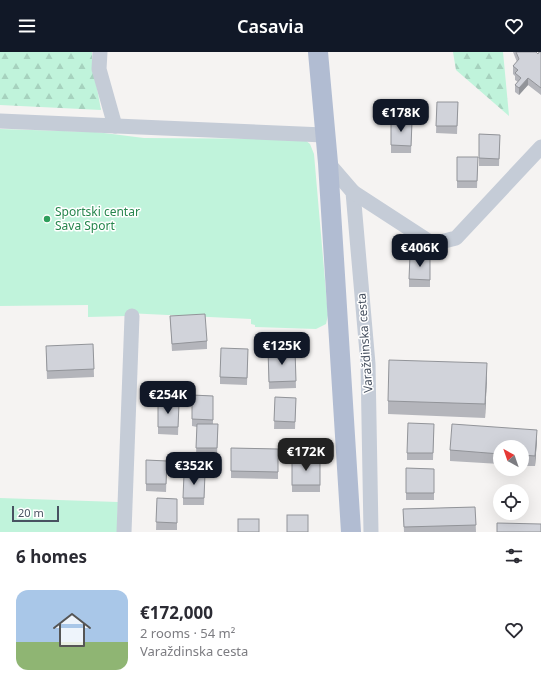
<!DOCTYPE html>
<html lang="en">
<head>
<meta charset="utf-8">
<style>
  :root { --surface:#fff; --page:#f7f7f7; --text:#2b2b33; --muted:#7c7c81; --accent:#111827 }
  body { margin:0; font-family:"Noto Sans",sans-serif; background:var(--page); color:var(--text); height:100vh; display:flex; flex-direction:column; font-size:15px; white-space:nowrap }
  * { box-sizing:border-box; margin:0 }
  p { font-size:13px; color:var(--muted) }
  .icon { flex:none; width:22px; height:22px; fill:none; stroke:currentColor; stroke-width:2; stroke-linecap:round; stroke-linejoin:round }
  .map { position:relative; height:480px; overflow:hidden }
  .panel { display:flex; flex-direction:column; background:var(--surface); flex:1 }
  .panel>* { flex:none }
  .needle { width:26px; rotate:320deg }
  .controls { position:absolute; left:493px; top:388px; display:grid; gap:8px }
  .controls a { display:grid; place-items:center; width:36px; height:36px; border-radius:50%; background:var(--surface); box-shadow:0 4px 16px #0002; font-size:20px }
  .scale { position:absolute; left:12px; bottom:10px; width:47px; box-sizing:border-box; padding-left:4px; border:2px solid #485261; border-top:0; font-size:11px; line-height:14px; white-space:nowrap; color:#485261; -webkit-text-stroke:3px #fff; paint-order:stroke }
  .price { position:absolute; translate:-50% -34px; padding:0 9px; border-radius:8px; background:var(--accent); color:#fff; font-size:13px; line-height:26px; filter:drop-shadow(0 1px 2px #0008) }
  .price::after { content:''; position:absolute; left:50%; top:24px; width:12px; height:9px; margin-left:-6px; background:inherit; clip-path:polygon(0 0,100% 0,50% 100%) }
  .price.on { background:#222; color:#fff }
  ul { padding:0; list-style:none }
  li { display:flex; align-items:center; gap:12px; height:100px; padding:0 16px }
  li span { display:grid; place-items:center; flex:none; width:112px; height:80px; border-radius:12px; color:#555 }
  li>.icon { margin-inline-start:auto }
  span .icon { width:48px; height:48px; fill:#fffc; stroke-width:1 }
  li b { font-size:17px }
  h2 { display:flex; justify-content:space-between; align-items:center; height:48px; padding:0 16px; font-size:17px }
  header { display:flex; justify-content:space-between; align-items:center; height:52px; padding:0 16px; background:var(--accent); color:#fff; font-size:18px; font-weight:600 }
  .map>svg:first-child { display:block }
  .grass { fill:#c0f3db }
  .forest { fill:url(#forest-firs) }
  .lines { fill:none; stroke-linecap:round; stroke-linejoin:round }
  .minor { stroke:#c5ccd7; stroke-width:15 }
  .major { stroke:#b1bcd2; stroke-width:20 }
  .wall { fill:#b4b5bb }
  .shaded-wall { fill:#929499 }
  .building { fill:#d1d3da; stroke:#929499 }
  .leisure-dot { fill:#2e9e5b; stroke:#fff; stroke-width:1.5 }
  .labels { text-anchor:middle; stroke-width:3; stroke-linejoin:round; paint-order:stroke }
  .leisure-label { font-size:12px; fill:#27864d; stroke:#fff; text-anchor:start }
  .street-label { font-size:12px; fill:#485261; stroke:#fff }
</style>
</head>
<body>
<header><svg class="icon" aria-label="menu" viewBox="0 0 24 24"><path d="M4 6h16M4 12h16M4 18h16"/></svg>Casavia<svg class="icon" aria-label="heart" viewBox="0 0 24 24"><path d="M12 20l-8-8c-3-5 5-10 8-4 3-6 11-1 8 4z"/></svg></header>
<div class="map">
<svg width="541" height="480" viewBox="0 0 541 480">
  <defs>
    <pattern id="forest-firs" width="22" height="20" patternUnits="userSpaceOnUse"><rect width="22" height="20" fill="#c0f3db"/><path d="M5 1l3.5 6h-7zM16 11l3.5 6h-7z" fill="#a6d2be"/></pattern>
  </defs>
  <rect width="100%" height="100%" fill="#f5f3f2"/>
  <g class="grass">
    <path d="M0,77L96,80L144,86L304,87L310,92L314,102L328,263L326,272L316,277L255,275V273L251,272V267L126,261V264L88,265V253L0,254Z"/>
    <path d="M0,446L118,450L117,480H0Z"/>
  </g>
  <g class="forest">
    <path d="M0,0H92V9L101,58L0,53Z"/>
    <path d="M453,0H503L509,64L456,18Z"/>
  </g>
  <g class="lines">
    <g class="minor">
      <path d="M100,0L99,17L115,74"/>
      <path d="M0,69L324,83"/>
      <path d="M328,111L353,140L368,312L371,480"/>
      <path d="M353,140L433,192L456,186L541,95"/>
      <path d="M124,480L132,264"/>
    </g>
    <path class="major" d="M318,0L328,111L351,480"/>
  </g>
  <g class="wall">
    <path d="M513,0H536L538,2L541,0V43L528,33L519,43L515,40V33L518,30L515,28V24L513,22V14L517,10Z"/>
    <path d="M437,50H458L457,82L436,81Z"/>
    <path d="M412,70L411,101H391V93Z"/>
    <path d="M479,82L500,83L499,114H479Z"/>
    <path d="M457,105H478L477,136H457Z"/>
    <path d="M430,204V235H409V227Z"/>
    <path d="M170,264L207,289V297L172,299Z"/>
    <path d="M93,292L94,325L47,327L46,301Z"/>
    <path d="M248,297L247,333L220,332V325Z"/>
    <path d="M268,298H295L296,336L269,337Z"/>
    <path d="M487,324L485,366L388,362V349Z"/>
    <path d="M192,343L213,344V372H218L217,404L196,403L197,375L192,374Z"/>
    <path d="M275,345L296,346L295,377H274Z"/>
    <path d="M158,351L179,352L178,383L158,382Z"/>
    <path d="M434,372L433,408H407V401Z"/>
    <path d="M537,388L535,414H522V395H500V412L450,409V398Z"/>
    <path d="M231,396L278,397V427L231,426Z"/>
    <rect x="292" y="406" width="28" height="34"/>
    <path d="M146,408L167,409L166,440L146,439Z"/>
    <path d="M406,416L434,417V448H406Z"/>
    <path d="M205,422L204,453H183V446Z"/>
    <path d="M157,446L177,447V478H156Z"/>
    <path d="M475,455L476,480H404L403,457Z"/>
  </g>
  <g class="shaded-wall">
    <path d="M528,26V33L519,43V36Z"/>
    <path d="M487,311V324L485,366V352Z"/>
    <path d="M537,378V388L535,414V404Z"/>
  </g>
  <g class="building">
    <path d="M516,0H536L538,2L539,0H541V36L528,26L519,36L515,33L521,26L515,21L518,18L513,14L519,7Z"/>
    <path d="M437,50H458L457,74H436Z"/>
    <path d="M391,69L412,70L411,94L391,93Z"/>
    <path d="M479,82L500,83L499,107L479,106Z"/>
    <path d="M457,105H478L477,129H457Z"/>
    <path d="M410,203L430,204V228L409,227Z"/>
    <path d="M205,262L207,289L172,292L170,264Z"/>
    <path d="M93,292L94,317L47,319L46,294Z"/>
    <path d="M221,296L248,297L247,326L220,325Z"/>
    <path d="M268,298H295L296,329L269,330Z"/>
    <path d="M389,308L487,311L485,352L388,349Z"/>
    <path d="M192,343L213,344V368L192,367Z"/>
    <path d="M275,345L296,346L295,370L274,369Z"/>
    <path d="M158,351L179,352L178,375H158Z"/>
    <path d="M408,371L434,372L433,401H407Z"/>
    <path d="M197,372H218L217,396H196Z"/>
    <path d="M452,372L537,378L535,404L522,403V395H500V402L450,398Z"/>
    <path d="M231,396L278,397V420L231,419Z"/>
    <rect x="292" y="406" width="28" height="27"/>
    <path d="M146,408L167,409L166,432H146Z"/>
    <path d="M406,416L434,417V441H406Z"/>
    <path d="M184,422H205L204,446H183Z"/>
    <path d="M157,446L177,447V471L156,470Z"/>
    <path d="M475,455L476,473L404,475L403,457Z"/>
    <rect x="287" y="463" width="21" height="17"/>
    <rect x="238" y="467" width="21" height="13"/>
    <path d="M497,471L541,472V480H497Z"/>
  </g>
  <circle class="leisure-dot" cx="47" cy="167" r="4"/>
  <g class="labels">
    <g class="leisure-label">
      <text x="55" y="164">Sportski centar<tspan x="55" dy="14">Sava Sport</tspan></text>
    </g>
    <g class="street-label">
      <text transform="translate(365 291) rotate(-94)" y="4">Varaždinska cesta</text>
    </g>
  </g>
</svg>
<div class="controls">
<a><svg class="needle" viewBox="-14 -14 28 28"><path d="M0-13l5 13h-10z" fill="#e53935"/><path d="M0 13l5-13h-10z" fill="#7c7c81"/></svg></a>
<a><svg class="icon" aria-label="locate" viewBox="0 0 24 24"><circle cx="12" cy="12" r="6"/><path d="M12 2v4M12 18v4M2 12h4M18 12h4"/></svg></a>
</div>
<div class="scale">20 m</div>
<b class="price" style="left:401px;top:81px">€178K</b>
<b class="price" style="left:420px;top:216px">€406K</b>
<b class="price" style="left:282px;top:314px">€125K</b>
<b class="price" style="left:168px;top:363px">€254K</b>
<b class="price on" style="left:306px;top:420px">€172K</b>
<b class="price" style="left:194px;top:434px">€352K</b>
</div>
<section class="panel">
<h2>6 homes<svg class="icon" aria-label="filters" viewBox="0 0 24 24"><path d="M4 7h16M4 17h16"/><circle cx="9" cy="7" r="2"/><circle cx="15" cy="17" r="2"/></svg></h2>
<ul>
<li><span style="background:linear-gradient(#a9c7e8 65%,#8fb573 0)"><svg class="icon" aria-label="home" viewBox="0 0 24 24"><path d="M3 11l9-7 9 7M6 9v11h12V9"/></svg></span><div><b>€172,000</b><p>2 rooms · 54 m²</p><p>Varaždinska cesta</p></div><svg class="icon" aria-label="heart" viewBox="0 0 24 24"><path d="M12 20l-8-8c-3-5 5-10 8-4 3-6 11-1 8 4z"/></svg></li>
</ul>
</section>
</body>
</html>
